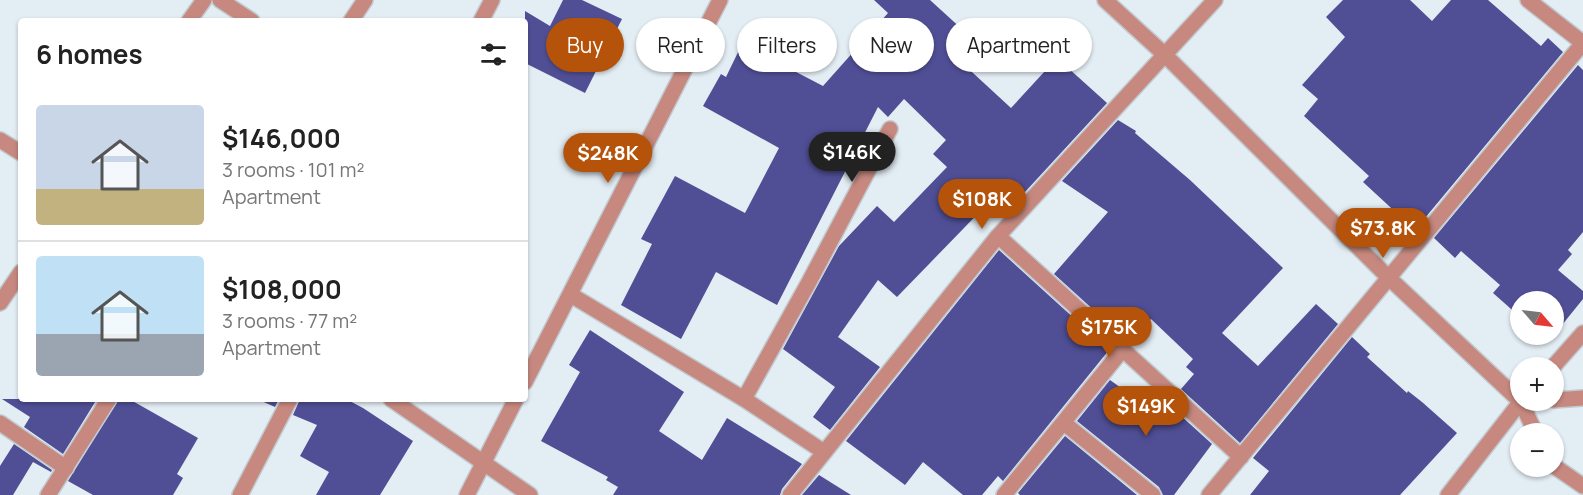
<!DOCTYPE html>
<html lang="en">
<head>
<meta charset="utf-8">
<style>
  :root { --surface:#fff; --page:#f2f2f2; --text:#222; --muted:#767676; --line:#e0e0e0; --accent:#b45309 }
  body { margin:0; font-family:Manrope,sans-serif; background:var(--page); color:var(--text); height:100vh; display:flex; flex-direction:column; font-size:22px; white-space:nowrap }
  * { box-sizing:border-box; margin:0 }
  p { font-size:20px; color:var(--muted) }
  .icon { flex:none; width:33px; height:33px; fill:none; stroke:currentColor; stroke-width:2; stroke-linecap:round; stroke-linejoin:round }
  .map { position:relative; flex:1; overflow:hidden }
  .sheet { position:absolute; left:18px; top:18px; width:510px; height:384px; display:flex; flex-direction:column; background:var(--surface); border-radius:6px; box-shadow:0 2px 4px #0004 }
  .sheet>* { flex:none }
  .top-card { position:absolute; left:546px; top:18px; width:570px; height:54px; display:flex; gap:12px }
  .needle { width:39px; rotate:118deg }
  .buttons { position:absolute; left:1510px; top:291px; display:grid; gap:12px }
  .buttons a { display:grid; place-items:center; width:54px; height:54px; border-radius:50%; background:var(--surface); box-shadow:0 2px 4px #0004; font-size:30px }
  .price { position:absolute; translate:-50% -51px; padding:0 14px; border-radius:21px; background:var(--accent); color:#fff; font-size:20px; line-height:39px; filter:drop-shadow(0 2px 3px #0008) }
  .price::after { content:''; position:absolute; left:50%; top:36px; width:18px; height:14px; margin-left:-9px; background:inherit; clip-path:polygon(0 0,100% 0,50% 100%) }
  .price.current { background:#222; color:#fff }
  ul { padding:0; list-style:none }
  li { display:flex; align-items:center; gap:18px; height:150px; padding:0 18px }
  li+li { border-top:2px solid var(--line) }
  li span { display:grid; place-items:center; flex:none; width:168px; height:120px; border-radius:6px; color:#555 }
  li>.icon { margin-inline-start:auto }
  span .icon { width:72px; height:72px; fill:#fffc; stroke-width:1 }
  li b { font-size:26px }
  h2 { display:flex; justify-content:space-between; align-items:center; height:72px; padding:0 18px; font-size:26px }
  .chip { padding:0 21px; border-radius:27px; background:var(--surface); box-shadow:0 2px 4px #0004; font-size:21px; line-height:54px }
  .chip.current { background:var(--accent); color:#fff }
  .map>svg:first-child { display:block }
  .building { fill:#504f96 }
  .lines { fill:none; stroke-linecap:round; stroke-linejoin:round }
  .street-casing { stroke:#c1cad0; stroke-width:18 }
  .street { stroke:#c7897f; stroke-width:15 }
</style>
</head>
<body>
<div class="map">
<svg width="1583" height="495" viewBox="0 0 1583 495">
  <rect width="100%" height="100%" fill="#e3edf4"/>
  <g class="building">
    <path d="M563,0H582L622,19L585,93L525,63V11L550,26Z"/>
    <path d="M874,0H930L964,31L947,49L1011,108L1057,58L1107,103L1012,206L997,194L897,297L878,280L838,337L880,367L830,430L813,417L835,387L783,349L839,246L877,206L894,222L947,167L933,154L946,140L904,99L888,117L878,107L777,305L716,272L681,339L621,305L652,244L641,239L675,176L745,213L779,148L703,106L721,74L726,77L742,44L823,86L888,13Z"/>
    <path d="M1343,0H1410L1432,21L1451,0H1488L1541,46L1548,38L1563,52L1415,230L1363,182L1369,176L1304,116L1318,99L1302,85L1345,37L1326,17Z"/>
    <path d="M1578,65L1583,70V232L1568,250L1572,254L1558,270L1583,291V299L1549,341L1542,334H1554V302H1521V317L1519,316L1493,293L1500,285L1461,251L1455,258L1434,238Z"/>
    <path d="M1118,120L1136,131L1135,133L1190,180L1283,268L1222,333L1258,366L1316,304L1338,324L1240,443L1181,389L1194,374L1186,367L1193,359L1151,319L1129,342L1054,274L1108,212L1062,181Z"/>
    <path d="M999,250L1109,350L1003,481L998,476L982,495H963L923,462L905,485L846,441Z"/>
    <path d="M590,330L684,392L659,431L702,460L727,418L802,464L782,489L780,495H613L618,487L606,480L608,477L541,441L580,372L569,365Z"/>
    <path d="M1352,337L1370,354L1367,357L1407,393L1408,391L1422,402L1457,433L1400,495H1250L1269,471L1253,458Z"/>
    <path d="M1110,380L1159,415L1168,404L1212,444L1174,495H1163L1159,487L1077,421Z"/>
    <path d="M2,399H97L63,454L24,427L30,417Z"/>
    <path d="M119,399H129L198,438L177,474L183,478L173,495H93L68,481Z"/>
    <path d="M257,399H279L275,407Z"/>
    <path d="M300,399H346L363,408L413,441L380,495H316L329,472L300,456L317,425L293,415Z"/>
    <path d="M1065,436L1137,495H1020L1018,493Z"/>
    <path d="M14,444L52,470L51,472L33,462L13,495H0V466Z"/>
    <path d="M819,475L851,495H802Z"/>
  </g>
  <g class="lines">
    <g class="street-casing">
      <g id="street">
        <path d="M220,0L252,21"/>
        <path d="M1105,0L1164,54L1389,278L1521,402L1536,434"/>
        <path d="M1528,0L1583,43"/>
        <path d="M189,21L204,0"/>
        <path d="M351,21L365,0"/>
        <path d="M481,21L492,0"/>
        <path d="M0,140L21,153"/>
        <path d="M998,236L1241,457"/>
        <path d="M571,295L744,399L824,452"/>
        <path d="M0,303L21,272"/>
        <path d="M1552,368L1583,333"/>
        <path d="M525,382L720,0"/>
        <path d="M391,399L530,495"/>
        <path d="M744,399L809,282L890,129"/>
        <path d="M1554,400L1583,398"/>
        <path d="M1521,402L1540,400"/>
        <path d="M0,423L66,468"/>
        <path d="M1064,423L1153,495"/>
        <path d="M1554,466L1583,486"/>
        <path d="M48,495L109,399"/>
        <path d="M240,495L290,399"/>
        <path d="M467,495L516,399"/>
        <path d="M790,495L998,236L1215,0"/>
        <path d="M1004,495L1123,349"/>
        <path d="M1209,495L1583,43"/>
        <path d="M1448,495L1522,400"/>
      </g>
    </g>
    <use href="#street" class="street"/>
  </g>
</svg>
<div class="buttons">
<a><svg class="needle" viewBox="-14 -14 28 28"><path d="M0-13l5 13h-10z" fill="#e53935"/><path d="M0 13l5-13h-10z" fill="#767676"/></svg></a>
<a>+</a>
<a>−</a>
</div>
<b class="price current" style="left:852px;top:183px">$146K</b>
<b class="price" style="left:608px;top:184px">$248K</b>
<b class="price" style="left:982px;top:230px">$108K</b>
<b class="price" style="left:1383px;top:259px">$73.8K</b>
<b class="price" style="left:1109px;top:358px">$175K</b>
<b class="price" style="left:1146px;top:437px">$149K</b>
<div class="top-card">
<a class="chip current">Buy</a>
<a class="chip">Rent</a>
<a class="chip">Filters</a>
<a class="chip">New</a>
<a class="chip">Apartment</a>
</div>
<section class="sheet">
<h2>6 homes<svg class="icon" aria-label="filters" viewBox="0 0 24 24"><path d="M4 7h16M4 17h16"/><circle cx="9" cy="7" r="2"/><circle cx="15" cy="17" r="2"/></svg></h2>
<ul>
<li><span style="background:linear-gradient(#c9d6e8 70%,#c2b280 0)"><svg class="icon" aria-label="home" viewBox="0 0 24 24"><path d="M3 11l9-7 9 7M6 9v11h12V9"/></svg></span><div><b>$146,000</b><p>3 rooms · 101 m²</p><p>Apartment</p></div></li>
<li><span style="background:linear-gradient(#bfe0f5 65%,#9aa5b1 0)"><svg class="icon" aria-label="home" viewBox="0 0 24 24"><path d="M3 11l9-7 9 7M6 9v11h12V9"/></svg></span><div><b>$108,000</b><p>3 rooms · 77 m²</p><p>Apartment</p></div></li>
</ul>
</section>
</div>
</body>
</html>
